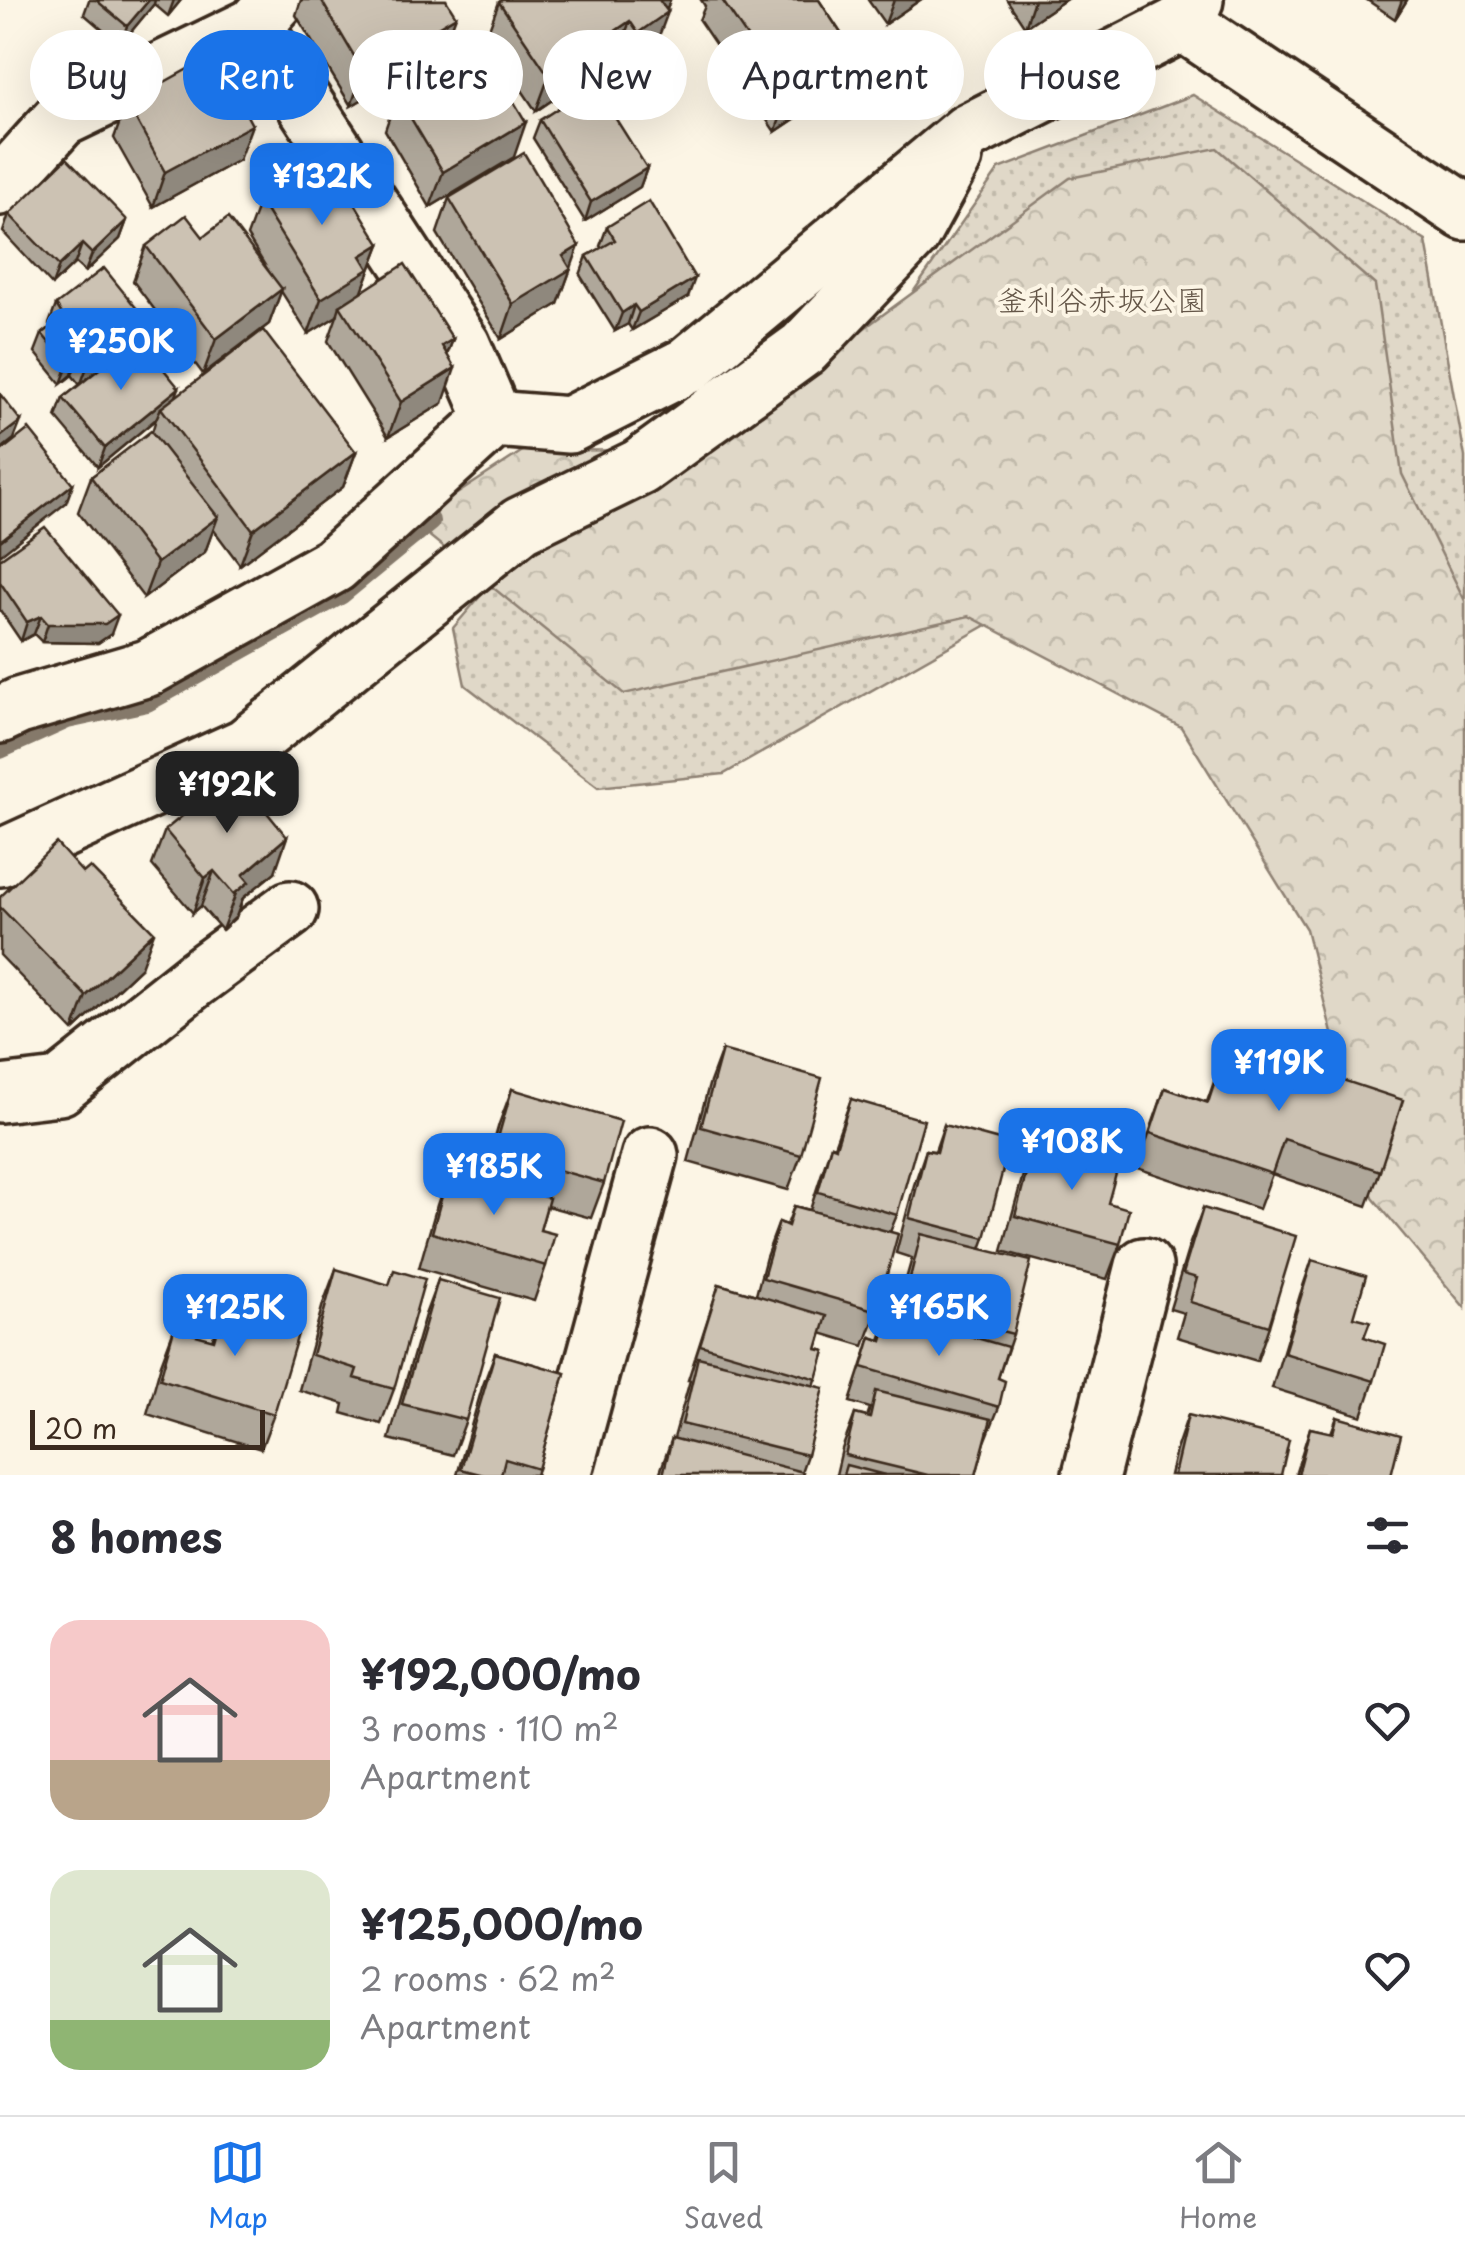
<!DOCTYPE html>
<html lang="en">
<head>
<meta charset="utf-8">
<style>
  :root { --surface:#fff; --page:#f7f7f7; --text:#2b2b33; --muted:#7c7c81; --line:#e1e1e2; --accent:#1a73e8 }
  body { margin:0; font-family:"Playpen Sans","Klee One",sans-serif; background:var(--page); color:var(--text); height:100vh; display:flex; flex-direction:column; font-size:38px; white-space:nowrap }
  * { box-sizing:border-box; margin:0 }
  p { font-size:32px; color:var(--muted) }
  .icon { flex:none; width:55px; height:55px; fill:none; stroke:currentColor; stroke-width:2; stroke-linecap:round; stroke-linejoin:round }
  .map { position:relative; height:1475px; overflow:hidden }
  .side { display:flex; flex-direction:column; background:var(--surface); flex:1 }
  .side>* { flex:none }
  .hud { position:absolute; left:30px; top:30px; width:1405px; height:90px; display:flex; gap:20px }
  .scale { position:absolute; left:30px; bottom:25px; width:235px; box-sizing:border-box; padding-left:10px; border:5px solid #3b2a1e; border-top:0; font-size:28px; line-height:35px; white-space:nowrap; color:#3b2a1e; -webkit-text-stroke:8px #fcf5e5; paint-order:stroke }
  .price { position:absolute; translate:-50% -85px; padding:0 22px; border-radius:20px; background:var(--accent); color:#fff; font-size:32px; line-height:65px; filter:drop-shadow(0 2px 5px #0008) }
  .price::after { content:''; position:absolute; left:50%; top:60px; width:30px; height:22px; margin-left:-15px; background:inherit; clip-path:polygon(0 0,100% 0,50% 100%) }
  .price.on { background:#222; color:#fff }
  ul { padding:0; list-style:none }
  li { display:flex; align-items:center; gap:30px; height:250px; padding:0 50px }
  li span { display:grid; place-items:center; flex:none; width:280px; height:200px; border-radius:30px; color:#555 }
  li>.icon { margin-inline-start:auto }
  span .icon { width:120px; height:120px; fill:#fffc; stroke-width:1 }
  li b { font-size:42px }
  h2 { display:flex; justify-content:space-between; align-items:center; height:120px; padding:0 50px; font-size:42px }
  .tag { padding:0 35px; border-radius:45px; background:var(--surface); box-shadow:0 10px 40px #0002; font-size:35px; line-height:90px }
  .tag.on { background:var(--accent); color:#fff }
  .tabs { display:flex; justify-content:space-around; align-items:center; height:140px; border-top:2px solid var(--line); background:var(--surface); font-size:28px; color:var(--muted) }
  .tabs a { display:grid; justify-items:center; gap:5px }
  .tabs .on { color:var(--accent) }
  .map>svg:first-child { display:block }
  .green { fill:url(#green-dots); stroke:#8e8173; stroke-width:2.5 }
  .forest { fill:url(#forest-crowns); stroke:#8e8173; stroke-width:2.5 }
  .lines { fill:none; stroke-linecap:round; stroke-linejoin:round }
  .stream { stroke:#85796b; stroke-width:22 }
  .minor-casing { stroke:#3b2a1e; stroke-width:62 }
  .minor { stroke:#fcf5e5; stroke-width:55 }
  .wall { fill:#afa79a; stroke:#3b2a1e; stroke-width:2.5 }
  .shaded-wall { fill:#8f887d; stroke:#3b2a1e; stroke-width:2.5 }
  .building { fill:#ccc2b3; stroke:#3b2a1e; stroke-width:2.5 }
  .labels { text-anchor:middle; stroke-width:8; stroke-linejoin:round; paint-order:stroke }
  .park-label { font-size:30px; fill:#645648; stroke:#fcf5e5 }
</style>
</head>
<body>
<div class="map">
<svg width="1465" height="1475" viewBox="0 0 1465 1475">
  <defs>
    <pattern id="green-dots" width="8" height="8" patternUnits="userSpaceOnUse" patternTransform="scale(2.5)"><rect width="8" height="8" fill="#e0d8c8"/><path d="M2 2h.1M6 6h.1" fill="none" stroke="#c1baab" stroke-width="1.8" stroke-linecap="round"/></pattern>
    <pattern id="forest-crowns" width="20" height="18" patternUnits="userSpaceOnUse" patternTransform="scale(2.5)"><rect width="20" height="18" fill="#e0d8c8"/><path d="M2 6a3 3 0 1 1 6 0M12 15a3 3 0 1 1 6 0" fill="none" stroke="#c1baab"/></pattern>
  </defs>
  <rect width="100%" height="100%" fill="#fcf5e5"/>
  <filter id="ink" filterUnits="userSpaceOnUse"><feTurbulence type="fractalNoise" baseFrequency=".01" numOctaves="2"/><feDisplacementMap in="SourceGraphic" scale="20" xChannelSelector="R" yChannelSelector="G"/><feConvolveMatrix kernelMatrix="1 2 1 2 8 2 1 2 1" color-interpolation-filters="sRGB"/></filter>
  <g filter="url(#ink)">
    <path class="green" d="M1193,95L1426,241L1465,457V1095L1301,630L1001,617L724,774L598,787L465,685L453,628L507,565L872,351L999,169Z"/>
    <path class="forest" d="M1217,148L1375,285L1402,474L1465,601V1308L1373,1198L1306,929L1181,727L969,616L624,694L416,525L446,501L524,450L696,451L1070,178Z"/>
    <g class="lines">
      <path class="stream" d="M0,748L67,718L147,701L340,594L429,521"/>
      <g class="minor-casing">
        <g id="minor">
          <path d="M1183,23L1465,212"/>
          <path d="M254,26L462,345L494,419"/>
          <path d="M0,187L61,119L254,26L277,0"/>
          <path d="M0,715L19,706L148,668L334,565L494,419L569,425L688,365L968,132L1183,23L1195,0"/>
          <path d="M0,858L246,746L521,525L640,467L804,348L912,234L954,157"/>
          <path d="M0,1094L59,1087L195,979L290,909"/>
          <path d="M563,1475L650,1155"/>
          <path d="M1091,1475L1144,1266"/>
        </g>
      </g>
      <use href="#minor" class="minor"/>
    </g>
    <g class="wall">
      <path d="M89,0H181L168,16L154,4L120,45L84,14Z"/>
      <path d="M301,0H446L443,51L351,106L296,15Z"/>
      <path d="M502,0H670L655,47L625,68L617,56L536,111L486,37L499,2Z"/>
      <path d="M701,0H819L854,53L841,88L775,132L699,20L705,6Z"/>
      <path d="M868,0H920L885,24Z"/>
      <path d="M1007,0H1065L1025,27Z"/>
      <path d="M1367,0H1407L1395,19Z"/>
      <path d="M427,63L514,157L430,207L385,130L397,95L420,82Z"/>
      <path d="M127,103L247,116L239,160L153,207L114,138Z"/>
      <path d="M591,104L647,168L640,187L585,221L533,138L540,120Z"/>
      <path d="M449,198L571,268L558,304L501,339L437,233Z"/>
      <path d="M260,201L380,244L361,293L453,339L447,355L443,403L388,437L328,341L337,316L308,334L281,291L269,324L203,374L133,281L146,246L203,237L269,272L247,236Z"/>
      <path d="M9,214L127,220L120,239L85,272L75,263L52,285L3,232Z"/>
      <path d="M607,227L688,297L632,330L628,324L615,331L580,275L587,256L602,248L600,246Z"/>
      <path d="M56,305L138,339L176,396L356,452L343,487L240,565L213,529L205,552L144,598L78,512L91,477L152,432L156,419L98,467L56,417L63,398L80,385L72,375L61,384L35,352L42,334L51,327L49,324Z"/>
      <path d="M0,559L111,634L98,643L42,642L34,634L21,641L0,610Z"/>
      <path d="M165,830L275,872L243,898L236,917L222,930L201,906L193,913L152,865Z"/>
      <path d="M83,873L141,967L73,1031L0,955V897Z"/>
      <path d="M1228,1042L1380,1171L1367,1206L1272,1174L1259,1209L1137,1168L1165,1088L1207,1102Z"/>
      <path d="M722,1050L801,1155L788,1190L688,1162L709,1085Z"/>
      <path d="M512,1089L604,1183L591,1218L547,1206L540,1230L546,1266L534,1301L419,1268L437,1205L449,1170L483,1180L499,1124Z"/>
      <path d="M851,1099L897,1215L890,1232L877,1311L864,1346L821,1333L817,1349L825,1351L814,1386L807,1455L801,1472L802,1475H659L672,1438H674L690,1380H688L719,1284L756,1295L766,1257L779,1222L787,1225L794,1206L810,1210L831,1145L834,1146Z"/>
      <path d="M944,1125L985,1238L981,1249L1013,1334L998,1378L999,1407L985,1442L976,1475H836L842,1449L855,1414L867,1417L870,1408L850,1402L871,1337L880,1340L890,1313L896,1315L912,1258L896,1253L914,1185L926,1150L935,1151Z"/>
      <path d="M1035,1140L1108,1203L1120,1244L1107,1279L1002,1251L1023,1175Z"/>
      <path d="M1203,1208L1269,1326L1257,1361L1177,1337L1184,1313L1170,1309L1190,1243Z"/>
      <path d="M1312,1260L1354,1317L1364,1337L1374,1381L1362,1416L1272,1388L1300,1295Z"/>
      <path d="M336,1269L394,1389L381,1424L342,1413L344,1404L299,1390L323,1304Z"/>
      <path d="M438,1280L466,1420L453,1455L389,1439L425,1315Z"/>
      <path d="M224,1304L274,1414L261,1449L147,1414L161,1364L174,1329L212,1340Z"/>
      <path d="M495,1353L565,1373L536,1475H457L482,1388Z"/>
      <path d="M1188,1415L1281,1475H1170L1176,1450Z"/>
      <path d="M1337,1417L1391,1475H1295L1310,1428L1331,1433Z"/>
    </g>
    <g class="shaded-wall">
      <path d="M149,0H155L154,4L120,45L127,26Z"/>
      <path d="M174,0H181L168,16Z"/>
      <path d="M656,0H670L665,14L668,12L655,47L625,68L638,33Z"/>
      <path d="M894,0H920L885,24Z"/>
      <path d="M1034,0H1065L1025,27Z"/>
      <path d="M1402,0H1407L1395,19Z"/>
      <path d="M456,16L443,51L351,106L363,71Z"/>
      <path d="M630,21L617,56L536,111L549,76Z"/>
      <path d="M854,53L841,88L775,132L788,97Z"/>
      <path d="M252,103L242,130L252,125L239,160L153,207L165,172L243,108Z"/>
      <path d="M526,122L514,157L430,207L443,172Z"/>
      <path d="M647,168L640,187L585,221L591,202Z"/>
      <path d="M127,220L120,239L85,272L92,254Z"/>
      <path d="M82,244L75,263L52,285L59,266Z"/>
      <path d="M380,244L357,304L340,306L337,316L308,334L321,299L361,256Z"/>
      <path d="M579,246L558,304L501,339L513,304L563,256Z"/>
      <path d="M695,278L688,297L632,330L639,312Z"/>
      <path d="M282,289L269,324L203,374L216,339Z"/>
      <path d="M634,305L628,324L615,331L622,313Z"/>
      <path d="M146,320L139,339L80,386L87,367Z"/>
      <path d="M453,339L440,374L442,346Z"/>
      <path d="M78,357L72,375L61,384L68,365Z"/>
      <path d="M455,368L443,403L388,437L401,402Z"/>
      <path d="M179,388L172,407L161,408L156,419L98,467L105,448Z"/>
      <path d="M21,421L14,439L0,450V437Z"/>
      <path d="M356,452L343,487L240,565L253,530Z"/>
      <path d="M73,484L66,503L0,555V541Z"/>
      <path d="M218,517L205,552L144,598L157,563Z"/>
      <path d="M118,615L111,634L98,643L42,642L48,624Z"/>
      <path d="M41,616L34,634L21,641L27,622Z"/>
      <path d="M287,837L275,872L243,898L236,917L222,930L243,875Z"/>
      <path d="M214,871L201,906L193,913L205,878Z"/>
      <path d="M154,932L141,967L73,1031L86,996Z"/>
    </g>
    <g class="building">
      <path d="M96,0H149L127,26Z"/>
      <path d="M321,0H446L456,16L363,71Z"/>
      <path d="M502,0H659L668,12L638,33L630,21L549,76L499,2Z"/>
      <path d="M722,0H819L854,53L788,97Z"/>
      <path d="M474,35L526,122L443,172L397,95L434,74L427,63Z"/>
      <path d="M222,50L252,103L243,108L252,125L165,172L127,103Z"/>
      <path d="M583,92L591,104L602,97L647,168L591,202L540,120Z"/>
      <path d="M524,153L579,246L563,256L571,269L513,304L449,198Z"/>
      <path d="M67,158L127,220L92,254L82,244L59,266L9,214Z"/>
      <path d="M328,160L380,244L361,256L369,269L321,299L260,201Z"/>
      <path d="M649,201L695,278L639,312L634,305L622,313L587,256L615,240L607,227Z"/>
      <path d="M186,215L203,237L228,218L282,289L216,339L146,246Z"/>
      <path d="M405,264L453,339L442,346L455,368L401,402L340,306Z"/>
      <path d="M104,268L146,320L87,367L78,357L68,365L42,334L64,317L56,305Z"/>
      <path d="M263,330L356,452L253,530L161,408Z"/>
      <path d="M138,338L179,388L105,448L63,398Z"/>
      <path d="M0,394L21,421L0,437Z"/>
      <path d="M29,429L73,484L0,541V452Z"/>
      <path d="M151,431L218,517L157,563L91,477Z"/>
      <path d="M45,527L118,615L105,624H48L41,616L27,622L0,582V559Z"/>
      <path d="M242,782L287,837L243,875L249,882L234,894L214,871L205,878L165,830L208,795L216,803Z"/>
      <path d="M56,843L83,873L90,867L154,932L86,996L0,907V897Z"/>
      <path d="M1228,1042L1403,1100L1380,1171L1284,1139L1272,1174L1150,1133L1165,1088L1208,1103Z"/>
      <path d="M722,1050L822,1078L801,1155L701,1127Z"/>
      <path d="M512,1089L621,1121L604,1183L494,1152Z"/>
      <path d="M851,1099L924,1120L897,1215L818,1192L831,1145L836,1147Z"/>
      <path d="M944,1125L1010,1143L985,1238L909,1218L926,1150L937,1152Z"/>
      <path d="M1035,1140L1119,1163L1108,1203L1129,1209L1120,1244L1015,1216Z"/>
      <path d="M449,1170L549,1198L540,1230L555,1234L546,1266L432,1233Z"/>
      <path d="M794,1206L898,1234L877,1311L763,1278L779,1222L788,1226Z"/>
      <path d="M1203,1208L1296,1236L1269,1326L1190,1302L1197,1278L1183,1274Z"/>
      <path d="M921,1234L1031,1261L1013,1334L903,1306Z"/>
      <path d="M1312,1260L1366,1276L1354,1317L1370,1321L1364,1337L1385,1344L1374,1381L1284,1353Z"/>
      <path d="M336,1269L389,1285L394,1270L425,1279L394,1389L354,1378L357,1369L312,1355Z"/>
      <path d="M438,1280L500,1298L466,1420L402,1404Z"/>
      <path d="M719,1284L827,1316L817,1349L825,1351L817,1379L700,1345Z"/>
      <path d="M224,1304L300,1327L274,1414L160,1379L174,1329L214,1340Z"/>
      <path d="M890,1313L1008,1347L998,1378L1005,1381L999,1407L862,1367L871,1337L882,1341Z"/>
      <path d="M495,1353L565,1373L538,1469L505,1459L501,1475H484L461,1469Z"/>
      <path d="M698,1357L824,1388L807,1455L682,1424Z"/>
      <path d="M876,1391L991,1419L976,1475H928L845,1455L855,1414L870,1418Z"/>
      <path d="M1188,1415L1289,1440L1281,1475H1174Z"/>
      <path d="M1337,1417L1401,1435L1391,1475H1298L1310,1428L1333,1433Z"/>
      <path d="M672,1438L803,1472L802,1475H663Z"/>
      <path d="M846,1465L885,1475H843Z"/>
    </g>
  </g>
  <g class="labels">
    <g class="park-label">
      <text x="1102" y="311">釜利谷赤坂公園</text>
    </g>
  </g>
</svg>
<div class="scale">20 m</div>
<b class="price" style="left:322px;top:228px">¥132K</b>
<b class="price" style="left:121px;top:393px">¥250K</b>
<b class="price on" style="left:227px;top:836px">¥192K</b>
<b class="price" style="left:1279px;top:1114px">¥119K</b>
<b class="price" style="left:1072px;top:1193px">¥108K</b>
<b class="price" style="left:494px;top:1218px">¥185K</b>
<b class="price" style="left:235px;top:1359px">¥125K</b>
<b class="price" style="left:939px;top:1359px">¥165K</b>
<div class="hud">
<a class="tag">Buy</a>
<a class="tag on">Rent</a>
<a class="tag">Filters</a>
<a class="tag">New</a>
<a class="tag">Apartment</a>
<a class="tag">House</a>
</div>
</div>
<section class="side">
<h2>8 homes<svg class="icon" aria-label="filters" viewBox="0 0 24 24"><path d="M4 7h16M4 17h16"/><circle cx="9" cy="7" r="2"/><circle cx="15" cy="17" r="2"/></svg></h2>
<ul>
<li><span style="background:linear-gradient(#f6c9c9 70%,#b9a48a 0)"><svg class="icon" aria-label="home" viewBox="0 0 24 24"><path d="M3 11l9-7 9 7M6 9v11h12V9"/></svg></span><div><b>¥192,000/mo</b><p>3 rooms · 110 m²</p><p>Apartment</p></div><svg class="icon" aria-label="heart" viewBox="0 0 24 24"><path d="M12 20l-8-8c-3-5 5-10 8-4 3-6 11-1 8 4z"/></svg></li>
<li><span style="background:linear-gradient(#dfe7d0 75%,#8fb573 0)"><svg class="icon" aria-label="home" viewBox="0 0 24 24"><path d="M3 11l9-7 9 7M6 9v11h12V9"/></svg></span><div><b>¥125,000/mo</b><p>2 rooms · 62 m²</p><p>Apartment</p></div><svg class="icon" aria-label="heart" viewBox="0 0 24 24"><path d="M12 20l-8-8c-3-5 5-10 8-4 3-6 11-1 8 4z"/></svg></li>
</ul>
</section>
<nav class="tabs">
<a class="on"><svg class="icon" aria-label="map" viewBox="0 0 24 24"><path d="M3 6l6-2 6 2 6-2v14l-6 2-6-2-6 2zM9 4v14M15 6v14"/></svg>Map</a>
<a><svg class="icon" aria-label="saved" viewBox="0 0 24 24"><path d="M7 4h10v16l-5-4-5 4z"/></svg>Saved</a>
<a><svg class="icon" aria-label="home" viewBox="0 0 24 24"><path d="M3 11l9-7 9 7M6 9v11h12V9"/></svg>Home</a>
</nav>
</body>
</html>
